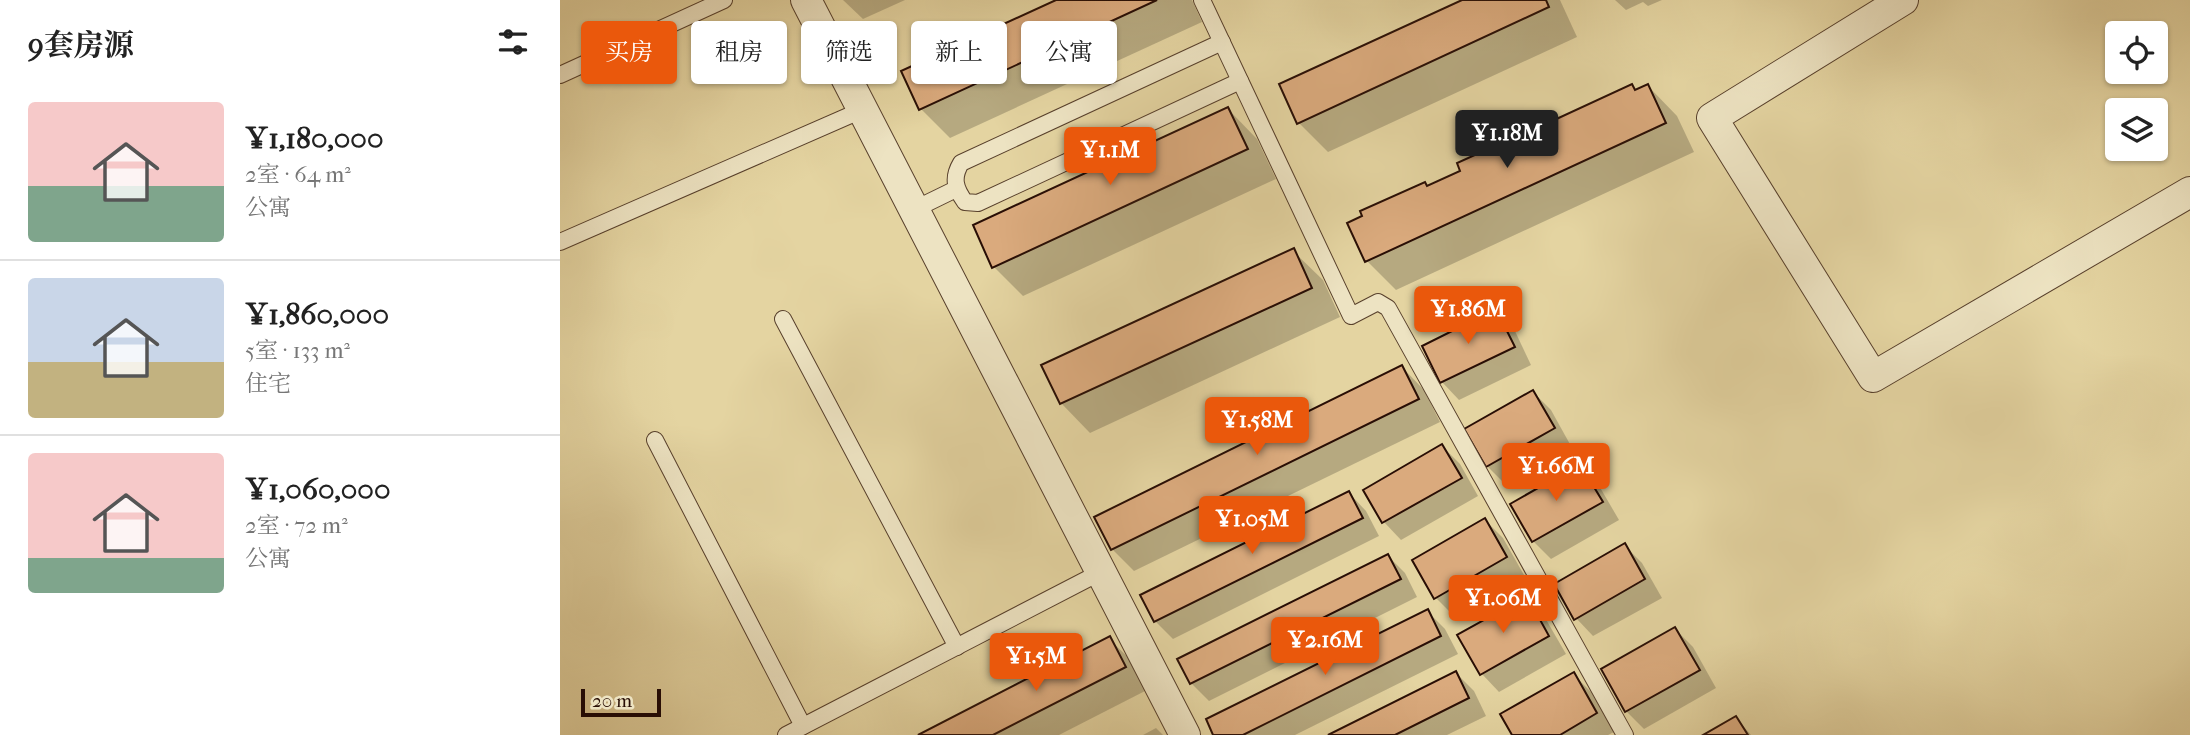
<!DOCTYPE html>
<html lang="zh">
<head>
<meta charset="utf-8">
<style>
  :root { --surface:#fff; --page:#f2f2f2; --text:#222; --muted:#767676; --line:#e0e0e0; --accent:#ea580c }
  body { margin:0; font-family:"IM FELL French Canon","Noto Serif SC",serif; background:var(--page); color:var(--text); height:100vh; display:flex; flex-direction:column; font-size:26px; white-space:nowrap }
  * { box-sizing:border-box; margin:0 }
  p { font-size:23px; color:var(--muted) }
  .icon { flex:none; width:38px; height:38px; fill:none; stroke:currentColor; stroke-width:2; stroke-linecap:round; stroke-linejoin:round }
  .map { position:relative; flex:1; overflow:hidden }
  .side { display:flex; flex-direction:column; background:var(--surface); width:560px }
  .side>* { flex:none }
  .hud { position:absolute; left:21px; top:21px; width:665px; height:63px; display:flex; gap:14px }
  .controls { position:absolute; left:1545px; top:21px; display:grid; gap:14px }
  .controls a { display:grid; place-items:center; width:63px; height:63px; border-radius:7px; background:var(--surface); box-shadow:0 2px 5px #0004; font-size:35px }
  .scale { position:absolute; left:21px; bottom:18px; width:80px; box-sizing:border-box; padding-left:7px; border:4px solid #290e05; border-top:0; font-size:19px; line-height:24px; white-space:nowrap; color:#290e05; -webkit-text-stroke:5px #ede3c2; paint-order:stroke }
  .price { position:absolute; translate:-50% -60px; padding:0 16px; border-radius:7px; background:var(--accent); color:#fff; font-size:23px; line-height:46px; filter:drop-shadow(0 2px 4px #0008) }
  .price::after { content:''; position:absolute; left:50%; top:42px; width:21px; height:16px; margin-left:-10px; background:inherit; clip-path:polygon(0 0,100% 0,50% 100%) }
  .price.on { background:#222; color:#fff }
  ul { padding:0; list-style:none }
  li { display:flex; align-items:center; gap:21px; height:175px; padding:0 28px }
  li+li { border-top:2px solid var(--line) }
  li span { display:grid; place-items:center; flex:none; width:196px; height:140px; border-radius:7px; color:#555 }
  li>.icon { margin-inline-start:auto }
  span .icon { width:84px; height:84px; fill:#fffc; stroke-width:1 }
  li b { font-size:30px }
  h2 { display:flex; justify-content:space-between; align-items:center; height:84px; padding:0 28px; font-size:30px }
  .chip { padding:0 24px; border-radius:7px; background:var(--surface); box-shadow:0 2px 5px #0004; font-size:24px; line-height:63px }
  .chip.on { background:var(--accent); color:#fff }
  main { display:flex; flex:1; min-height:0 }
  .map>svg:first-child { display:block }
  .shadow { fill:#0003 }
  .building { fill:#daaa7d; stroke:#290e05; stroke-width:2 }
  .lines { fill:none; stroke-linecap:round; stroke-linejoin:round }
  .service-casing { stroke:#58402c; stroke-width:18 }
  .minor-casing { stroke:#58402c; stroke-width:32 }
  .service { stroke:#ede3c2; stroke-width:16 }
  .minor { stroke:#ede3c2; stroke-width:30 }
</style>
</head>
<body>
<main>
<section class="side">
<h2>9套房源<svg class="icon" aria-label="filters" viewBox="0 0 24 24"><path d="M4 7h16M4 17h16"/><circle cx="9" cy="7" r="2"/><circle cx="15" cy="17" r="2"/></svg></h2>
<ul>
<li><span style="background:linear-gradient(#f6c9c9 60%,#7fa58c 0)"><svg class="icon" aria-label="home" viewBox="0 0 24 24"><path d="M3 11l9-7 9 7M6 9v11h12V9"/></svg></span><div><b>¥1,180,000</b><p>2室 · 64 m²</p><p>公寓</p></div></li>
<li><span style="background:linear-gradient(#c9d6e8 60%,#c2b280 0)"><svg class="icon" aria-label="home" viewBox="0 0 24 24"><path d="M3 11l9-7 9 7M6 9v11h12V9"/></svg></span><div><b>¥1,860,000</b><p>5室 · 133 m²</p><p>住宅</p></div></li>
<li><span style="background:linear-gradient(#f6c9c9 75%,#7fa58c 0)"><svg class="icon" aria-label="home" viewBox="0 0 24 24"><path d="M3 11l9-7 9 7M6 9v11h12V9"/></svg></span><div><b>¥1,060,000</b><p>2室 · 72 m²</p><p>公寓</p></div></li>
</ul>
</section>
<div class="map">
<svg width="1630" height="735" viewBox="0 0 1630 735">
  <rect width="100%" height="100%" fill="#e4d4a1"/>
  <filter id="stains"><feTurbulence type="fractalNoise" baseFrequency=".00286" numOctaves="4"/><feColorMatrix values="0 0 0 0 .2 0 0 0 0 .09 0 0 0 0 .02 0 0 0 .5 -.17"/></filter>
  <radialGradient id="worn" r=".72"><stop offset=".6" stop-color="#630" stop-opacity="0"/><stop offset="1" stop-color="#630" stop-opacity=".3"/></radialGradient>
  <g class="shadow">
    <path d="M283,0H345L303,19Z"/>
    <path d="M500,0H632L642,22L390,138L361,109Z"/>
    <path d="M906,0H1000L1017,37L768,152L739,123Z"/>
    <path d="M1055,0H1102L1088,6L1083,2L1066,10Z"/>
    <path d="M1072,86L1077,91L1088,86L1117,116L1134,152L836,290L807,261L868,188L903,172L970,132L976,138Z"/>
    <path d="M668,109L697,139L716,179L463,296L434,267Z"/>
    <path d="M733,251L763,280L780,317L530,433L501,403Z"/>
    <path d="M936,311L954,329L971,365L899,400L882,382L864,347Z"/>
    <path d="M842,367L864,390L880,422L574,571L552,549Z"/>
    <path d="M973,392L991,410L1011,446L945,484L927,466Z"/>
    <path d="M882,446L900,464L918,496L841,540L824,522L805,490Z"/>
    <path d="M1020,466L1038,484L1059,520L991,559L973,541Z"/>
    <path d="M789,493L806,511L819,536L613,639L595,621Z"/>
    <path d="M925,520L943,538L964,575L893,615L876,598Z"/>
    <path d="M1064,545L1082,563L1102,598L1033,636L1016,618Z"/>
    <path d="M828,556L845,573L857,597L649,701L631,683Z"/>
    <path d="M966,598L984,616L1006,654L939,692L922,674L900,636Z"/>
    <path d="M867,611L885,629L898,654L735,735H655Z"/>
    <path d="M1115,629L1133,647L1156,688L1084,729L1066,711L1043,670Z"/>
    <path d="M549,639L572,661L587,690L499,735H362Z"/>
    <path d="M896,673L914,691L926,716L887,735H772Z"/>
    <path d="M1013,674L1031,692L1054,732L1048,735H954Z"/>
    <path d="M1176,718L1191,735H1146Z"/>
    <path d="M596,728L603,735H583Z"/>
  </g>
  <g class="building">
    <path d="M496,0H597L359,110L341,71Z"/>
    <path d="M902,0H986L989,7L737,124L719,84Z"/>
    <path d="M1072,84L1075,90L1088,84L1106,123L805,262L787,223L802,216L800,211L865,182L867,186L900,171L897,163L970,130L974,137L995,127L992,121Z"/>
    <path d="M668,107L688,149L432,268L413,225Z"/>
    <path d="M734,248L752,288L500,404L481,365Z"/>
    <path d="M936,309L955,347L880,383L862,346Z"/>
    <path d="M842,365L859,399L551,550L534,517Z"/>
    <path d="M973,390L995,428L926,467L904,429Z"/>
    <path d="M882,444L902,478L822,523L803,490Z"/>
    <path d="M1020,464L1043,502L972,542L950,504Z"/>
    <path d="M789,491L803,518L594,622L580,595Z"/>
    <path d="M925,518L947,557L874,599L852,560Z"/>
    <path d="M1065,543L1085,579L1014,620L994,584Z"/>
    <path d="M828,554L841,579L630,684L617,659Z"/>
    <path d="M967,596L989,636L920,675L897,635Z"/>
    <path d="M868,609L881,636L683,735H653L646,719Z"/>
    <path d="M1115,627L1140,670L1065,712L1041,669Z"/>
    <path d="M550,636L566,667L433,735H358Z"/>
    <path d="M896,671L909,698L835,735H768Z"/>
    <path d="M1014,672L1037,713L1000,735H952L940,714Z"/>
    <path d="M1176,716L1188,735H1143Z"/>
  </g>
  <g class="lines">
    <g class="service-casing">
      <g id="service">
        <path d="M642,0L791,316L818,302L828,308L1065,735"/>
        <path d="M662,42L401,163C392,178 395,188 405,202L418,203L680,81"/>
        <path d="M0,75L164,0"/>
        <path d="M353,210L396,189"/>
        <path d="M0,242L302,110"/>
        <path d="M223,319L397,647"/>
        <path d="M95,440L243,726"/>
        <path d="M226,735L539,573"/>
      </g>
    </g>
    <g class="minor-casing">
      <g id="minor">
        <path d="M246,0L625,735"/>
        <path d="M1343,0L1152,118L1313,377L1630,192"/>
      </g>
    </g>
    <use href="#service" class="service"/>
    <use href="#minor" class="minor"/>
  </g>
  <rect width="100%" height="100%" filter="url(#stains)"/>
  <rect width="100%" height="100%" fill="url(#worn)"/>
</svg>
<div class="controls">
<a><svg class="icon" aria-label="locate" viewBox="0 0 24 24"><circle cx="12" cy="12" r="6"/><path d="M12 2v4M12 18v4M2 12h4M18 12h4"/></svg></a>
<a><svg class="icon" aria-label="layers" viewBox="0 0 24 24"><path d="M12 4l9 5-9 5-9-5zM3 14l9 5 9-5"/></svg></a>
</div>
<div class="scale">20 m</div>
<b class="price on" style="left:947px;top:170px">¥1.18M</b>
<b class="price" style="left:550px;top:187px">¥1.1M</b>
<b class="price" style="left:908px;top:346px">¥1.86M</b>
<b class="price" style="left:697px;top:457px">¥1.58M</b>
<b class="price" style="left:996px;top:503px">¥1.66M</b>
<b class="price" style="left:692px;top:556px">¥1.05M</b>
<b class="price" style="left:943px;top:635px">¥1.06M</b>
<b class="price" style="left:765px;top:677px">¥2.16M</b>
<b class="price" style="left:476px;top:693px">¥1.5M</b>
<div class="hud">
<a class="chip on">买房</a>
<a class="chip">租房</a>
<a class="chip">筛选</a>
<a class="chip">新上</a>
<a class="chip">公寓</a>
</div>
</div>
</main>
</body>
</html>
